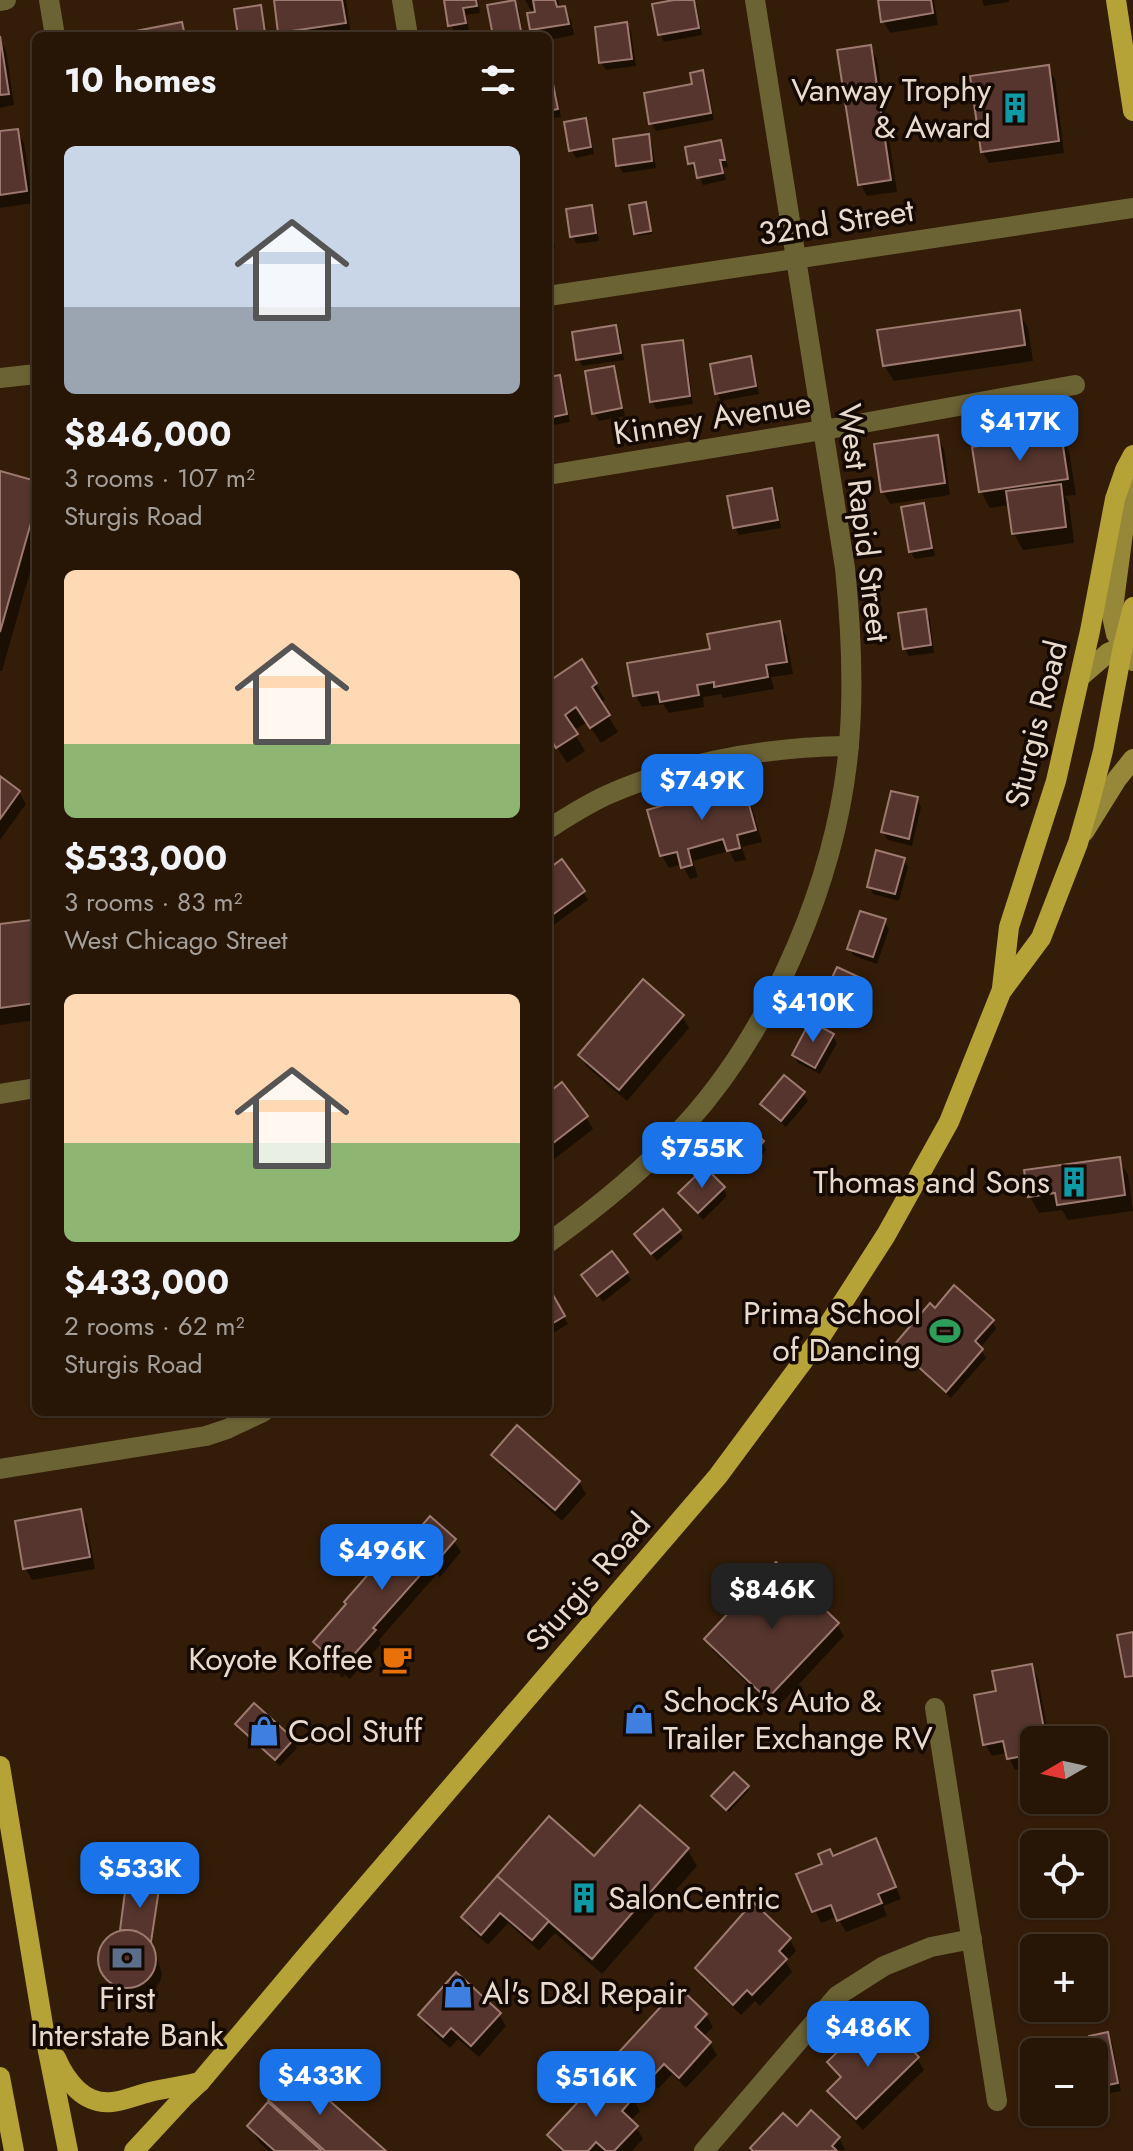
<!DOCTYPE html>
<html lang="en">
<head>
<meta charset="utf-8">
<style>
  :root { --surface:#271606; --page:#2f1f10; --text:#f1f3f6; --muted:#a49f9b; --line:#433528; --accent:#1a73e8 }
  body { margin:0; font-family:Jost,sans-serif; background:var(--page); color:var(--text); height:100vh; display:flex; flex-direction:column; font-size:30px; white-space:nowrap }
  * { box-sizing:border-box; margin:0 }
  p { font-size:26px; color:var(--muted) }
  .icon { flex:none; width:44px; height:44px; fill:none; stroke:currentColor; stroke-width:2; stroke-linecap:round; stroke-linejoin:round }
  .map { position:relative; flex:1; overflow:hidden }
  .details { position:absolute; left:32px; top:32px; width:520px; height:1384px; display:flex; flex-direction:column; background:var(--surface); border-radius:12px; box-shadow:0 2px 6px #0004,0 0 0 2px var(--line) }
  .details>* { flex:none }
  .needle { width:52px; rotate:261deg }
  .controls { position:absolute; left:1020px; top:1726px; display:grid; gap:16px }
  .controls a { display:grid; place-items:center; width:88px; height:88px; border-radius:12px; background:var(--surface); box-shadow:0 2px 6px #0004,0 0 0 2px var(--line); font-size:40px }
  .price { position:absolute; translate:-50% -68px; padding:0 18px; border-radius:16px; background:var(--accent); color:#fff; font-size:26px; line-height:52px; filter:drop-shadow(0 2px 4px #0008) }
  .price::after { content:''; position:absolute; left:50%; top:48px; width:24px; height:18px; margin-left:-12px; background:inherit; clip-path:polygon(0 0,100% 0,50% 100%) }
  .price.on { background:#222; color:#fff }
  ul { padding:0; list-style:none }
  li { display:grid; align-content:center; gap:16px; height:424px; padding:0 32px }
  li span { display:grid; place-items:center; height:248px; border-radius:12px; color:#555 }
  li>.icon { margin-inline-start:auto }
  span .icon { width:144px; height:144px; fill:#fffc; stroke-width:1 }
  li b { font-size:34px }
  h2 { display:flex; justify-content:space-between; align-items:center; height:96px; padding:0 32px; font-size:34px }
  .map>svg:first-child { display:block }
  .shadow { fill:#0007 }
  .building { fill:#55352d; stroke:#9d796f; stroke-width:2 }
  .lines { fill:none; stroke-linecap:round; stroke-linejoin:round }
  .street { stroke:#6c6335; stroke-width:20 }
  .secondary { stroke:#968838; stroke-width:20 }
  .primary { stroke:#b6a338; stroke-width:20 }
  .labels { text-anchor:middle; stroke-width:7; stroke-linejoin:round; paint-order:stroke }
  .poi-label { font-size:32px; fill:#e9dacd; stroke:#140a03; text-anchor:end }
  .street-label { font-size:32px; fill:#e9dacd; stroke:#140a03 }
</style>
</head>
<body>
<div class="map">
<svg width="1133" height="2151" viewBox="0 0 1133 2151">
  <rect width="100%" height="100%" fill="#341d08"/>
  <g class="shadow">
    <path d="M276,0H346L351,35L283,36L280,32Z"/>
    <path d="M446,0H478L480,13L466,15L469,30L455,32L450,25Z"/>
    <path d="M519,0H558L560,9L564,8L571,20L574,35L548,40V36H536L532,30L529,15L533,14L525,0Z"/>
    <path d="M685,0H693L697,6L702,35L664,42L660,34Z"/>
    <path d="M880,0H934L938,25L890,33L883,21Z"/>
    <path d="M982,0H1009V2L984,6Z"/>
    <path d="M514,2L519,9L523,36H495Z"/>
    <path d="M260,8L265,36H240L236,11Z"/>
    <path d="M626,24L631,32L636,66L606,70L601,63L597,28Z"/>
    <path d="M0,40L6,50L14,105L0,108Z"/>
    <path d="M870,47L877,59L897,192L867,196L860,184Z"/>
    <path d="M1048,67L1055,79L1064,153L989,163L982,151Z"/>
    <path d="M702,73L707,80L714,120L656,131L651,123L695,85Z"/>
    <path d="M552,86L557,94L561,117L548,119V87Z"/>
    <path d="M585,121L589,128L594,154L576,158L571,150Z"/>
    <path d="M17,131L24,143L33,203L0,208V133Z"/>
    <path d="M648,136L652,144L656,168L623,173L618,165Z"/>
    <path d="M720,142L724,150L728,167L723,168L726,180L703,185L697,170L694,171L690,163Z"/>
    <path d="M645,204L652,234L637,236L636,233Z"/>
    <path d="M591,207L595,215L599,241L577,244L572,236Z"/>
    <path d="M548,218L555,248L548,249Z"/>
    <path d="M1019,312L1028,328L1033,361L894,381L884,365Z"/>
    <path d="M615,327L620,335L624,360L582,366L578,359Z"/>
    <path d="M682,342L686,350L693,404L656,409L652,401Z"/>
    <path d="M750,359L754,366L759,394L721,401L717,393Z"/>
    <path d="M613,368L617,376L625,416L599,421L594,413Z"/>
    <path d="M559,377L564,385L570,422L548,426V379Z"/>
    <path d="M1060,435L1069,451L1076,495L1065,496L1069,503L1074,543L1023,550L1014,534L1010,505L990,508L981,492Z"/>
    <path d="M937,437L944,449L950,495L890,504L883,492L876,445Z"/>
    <path d="M0,473L36,483V551L2,671H0Z"/>
    <path d="M771,491L776,498L781,528L739,535L735,528Z"/>
    <path d="M923,505L927,513L935,556L915,559L910,551Z"/>
    <path d="M925,611L930,619L934,653L909,656L904,648Z"/>
    <path d="M779,624L786,636L793,674L771,677L774,689L723,698L721,694L703,697L704,707L669,713L663,704L642,707L635,695L712,650Z"/>
    <path d="M548,684H596L605,700L600,703L618,732L601,743L587,722L573,731L585,751L567,763L553,742L548,745Z"/>
    <path d="M548,755L554,766L548,770Z"/>
    <path d="M0,779L19,792L26,804L0,840Z"/>
    <path d="M742,785L749,797L762,842L742,847L746,860L735,862L729,851L693,861L698,877L690,879L682,864L669,868L662,856L649,811Z"/>
    <path d="M917,799L921,807L912,846L888,840L883,832Z"/>
    <path d="M903,859L908,867L899,901L873,894L869,886Z"/>
    <path d="M561,861L588,900L548,929V871Z"/>
    <path d="M884,921L889,929L877,964L854,956L849,948Z"/>
    <path d="M30,922L36,932V1020L0,1025V926Z"/>
    <path d="M861,980L866,988L850,1021L827,1010L823,1003Z"/>
    <path d="M682,1016L689,1028L627,1101L587,1067L580,1055Z"/>
    <path d="M832,1035L837,1043L820,1074L798,1063L794,1055Z"/>
    <path d="M803,1093L808,1101L786,1127L767,1112L762,1104Z"/>
    <path d="M548,1096L586,1117L593,1129L548,1164Z"/>
    <path d="M762,1142L766,1150L746,1175L726,1158L722,1151Z"/>
    <path d="M1118,1159L1128,1175L1133,1211L1068,1220L1062,1210L1039,1213L1030,1197Z"/>
    <path d="M723,1188L727,1196L703,1220L685,1201L681,1193Z"/>
    <path d="M679,1231L683,1238L657,1261L641,1241Z"/>
    <path d="M626,1273L631,1280L603,1302L588,1283Z"/>
    <path d="M551,1296L568,1324L548,1336V1298Z"/>
    <path d="M935,1311L992,1321L996,1329L980,1348L986,1358L951,1398L900,1353L896,1345Z"/>
    <path d="M494,1455L579,1482L586,1494L562,1521L501,1467Z"/>
    <path d="M80,1512L87,1524L95,1569L32,1580L25,1568Z"/>
    <path d="M454,1541L461,1552L440,1577L437,1574L379,1640L381,1644L350,1679L345,1675L342,1678L331,1662L322,1654L315,1642L375,1576Z"/>
    <path d="M837,1624L844,1636L775,1710L713,1651L706,1639Z"/>
    <path d="M1031,1666L1038,1678L1049,1740H1034V1767L1015,1770L1007,1753L992,1756L985,1744L998,1692Z"/>
    <path d="M647,1718L649,1722L641,1731L631,1721Z"/>
    <path d="M238,1724L292,1740L297,1748L280,1766L242,1732Z"/>
    <path d="M747,1787L749,1790L729,1812L716,1800Z"/>
    <path d="M640,1808L688,1850L697,1866L602,1974L555,1933L539,1951L508,1923L488,1945L470,1929L463,1917L594,1859Z"/>
    <path d="M882,1853L901,1899L883,1906L887,1916L846,1932L837,1917L821,1923L799,1875L824,1865L833,1858Z"/>
    <path d="M128,1886L158,1891L159,1894L152,1942L146,1938L157,1956L162,1974L160,1982L150,1996L133,2000L117,1994L111,1987L104,1974L99,1957L106,1941L113,1935L122,1932Z"/>
    <path d="M753,1905L790,1940L796,1951L786,1962L792,1972L760,2006L755,2001L741,2015L704,1980L697,1968Z"/>
    <path d="M499,2014L506,2026L479,2057L458,2039L450,2048L427,2027L420,2015Z"/>
    <path d="M706,2015L713,2027L703,2037L710,2043L717,2055L686,2088L672,2074L658,2089L630,2063L623,2051Z"/>
    <path d="M1107,2034L1112,2042L1121,2091L1104,2094L1100,2086L1091,2037Z"/>
    <path d="M876,2045L917,2058L924,2070L863,2130L837,2103L830,2091L841,2080L829,2063Z"/>
    <path d="M607,2074L633,2099L640,2111L630,2121L636,2127L643,2139L632,2151H560L549,2135Z"/>
    <path d="M270,2100L383,2151H269L259,2142L249,2126L277,2112Z"/>
    <path d="M797,2128L839,2138L845,2150L754,2151Z"/>
  </g>
  <g class="building">
    <path d="M274,0H342L346,23L278,33Z"/>
    <path d="M444,0H476L477,6L463,8L466,23L448,26Z"/>
    <path d="M515,0L522,36H493L487,5Z"/>
    <path d="M533,0H555L557,7L565,6L569,24L530,30L527,13L535,12Z"/>
    <path d="M674,0H694L699,28L658,35L652,4Z"/>
    <path d="M878,0H931L933,13L881,22Z"/>
    <path d="M261,5L265,33L238,36L234,9Z"/>
    <path d="M182,22L185,36H115V35Z"/>
    <path d="M627,22L632,59L599,63L595,27Z"/>
    <path d="M0,36L9,94L0,95Z"/>
    <path d="M871,45L891,180L858,185L837,50Z"/>
    <path d="M1049,65L1059,141L981,152L970,76Z"/>
    <path d="M703,70L711,113L649,124L644,93L692,84L690,73Z"/>
    <path d="M553,84L558,109L548,111V85Z"/>
    <path d="M586,118L591,147L569,151L564,122Z"/>
    <path d="M18,129L27,191L0,195V131Z"/>
    <path d="M649,134L652,161L616,166L613,139Z"/>
    <path d="M721,140L725,160H720L723,173L697,178L694,163L688,164L685,147Z"/>
    <path d="M646,202L651,231L634,234L629,205Z"/>
    <path d="M592,205L596,233L570,237L566,209Z"/>
    <path d="M1020,310L1025,345L883,366L877,330Z"/>
    <path d="M616,325L621,353L576,360L572,332Z"/>
    <path d="M683,340L690,396L650,402L642,345Z"/>
    <path d="M751,356L756,386L715,394L710,364Z"/>
    <path d="M614,366L622,408L592,414L585,371Z"/>
    <path d="M560,375L567,414L548,418V377Z"/>
    <path d="M1061,433L1068,479L979,492L972,447Z"/>
    <path d="M938,435L945,483L881,492L874,444Z"/>
    <path d="M0,471L36,481V505L0,632Z"/>
    <path d="M1061,484L1066,527L1012,534L1006,491Z"/>
    <path d="M772,488L778,520L733,528L727,496Z"/>
    <path d="M924,503L932,548L909,552L901,507Z"/>
    <path d="M926,609L931,645L903,649L898,613Z"/>
    <path d="M780,621L787,662L766,665L768,677L714,687V682L697,685L699,695L660,702L658,692L633,696L627,663L710,649L707,634Z"/>
    <path d="M582,659L597,683L592,687L610,715L590,728L576,707L565,715L578,734L556,748L548,735V682Z"/>
    <path d="M0,776L20,791L0,819Z"/>
    <path d="M743,783L756,830L737,835L740,848L727,851L723,839L688,849L692,865L681,868L677,852L660,856L647,810Z"/>
    <path d="M891,791L918,797L909,839L881,832Z"/>
    <path d="M876,850L905,858L895,894L867,887Z"/>
    <path d="M562,859L585,891L548,918V869Z"/>
    <path d="M860,911L886,919L873,957L847,949Z"/>
    <path d="M31,920L36,953V1003L0,1008V924Z"/>
    <path d="M837,967L863,979L846,1015L820,1003Z"/>
    <path d="M643,979L684,1015L619,1090L578,1055Z"/>
    <path d="M810,1021L834,1034L815,1068L792,1055Z"/>
    <path d="M784,1075L805,1092L781,1121L760,1104Z"/>
    <path d="M562,1082L588,1116L548,1147V1093Z"/>
    <path d="M743,1123L764,1141L741,1168L720,1150Z"/>
    <path d="M1120,1157L1125,1195L1057,1205L1055,1193L1028,1197L1024,1170Z"/>
    <path d="M705,1167L725,1187L698,1213L678,1193Z"/>
    <path d="M663,1209L681,1230L651,1254L634,1234Z"/>
    <path d="M612,1251L628,1272L597,1296L581,1275Z"/>
    <path d="M954,1285L994,1320L975,1341L983,1349L946,1392L894,1345L930,1303L935,1308Z"/>
    <path d="M552,1293L565,1316L548,1326V1295Z"/>
    <path d="M517,1425L580,1481L555,1510L491,1455Z"/>
    <path d="M81,1509L90,1557L23,1569L15,1521Z"/>
    <path d="M430,1516L456,1539L433,1566L430,1564L373,1628L376,1630L342,1668L338,1664L335,1668L328,1662L331,1658L313,1642L346,1604L344,1602L372,1570L375,1573L403,1541L407,1543Z"/>
    <path d="M776,1562L839,1623L767,1699L704,1639Z"/>
    <path d="M1133,1632V1676L1125,1677L1117,1635Z"/>
    <path d="M1032,1664L1046,1740H1034V1754L1007,1759L1003,1741L983,1745L974,1695L996,1691L992,1671Z"/>
    <path d="M254,1703L294,1739L275,1760L235,1724Z"/>
    <path d="M639,1709L649,1717L639,1729L629,1721Z"/>
    <path d="M734,1772L749,1786L726,1810L711,1796Z"/>
    <path d="M640,1805L689,1848L592,1959L497,1876L549,1816L594,1856Z"/>
    <path d="M876,1838L896,1887L878,1894L882,1903L837,1921L831,1905L812,1912L796,1874L822,1864L818,1854L830,1849L833,1856Z"/>
    <path d="M497,1876L549,1921L532,1940L500,1913L481,1935L461,1917Z"/>
    <path d="M126,1884L159,1889L151,1942L136,1931L120,1930Z"/>
    <path d="M753,1902L791,1938L779,1951L787,1959L752,1995L747,1990L733,2005L695,1968Z"/>
    <circle cx="127" cy="1959" r="29"/>
    <path d="M456,1972L501,2013L471,2046L451,2028L443,2037L418,2015Z"/>
    <path d="M679,1987L707,2014L695,2027L711,2042L679,2078L664,2064L650,2079L620,2051Z"/>
    <path d="M862,2028L876,2042L890,2028L919,2057L856,2119L827,2091L841,2077L827,2062Z"/>
    <path d="M1108,2032L1118,2083L1098,2087L1094,2052H1092L1089,2036Z"/>
    <path d="M295,2070L386,2151H325L268,2100Z"/>
    <path d="M607,2071L634,2097L622,2111L638,2126L614,2151H606L596,2142L588,2151H564L547,2135Z"/>
    <path d="M268,2102L322,2151H275L247,2126Z"/>
    <path d="M811,2110L840,2137L832,2146L837,2151H753L750,2148L783,2113L797,2126Z"/>
  </g>
  <g class="lines">
    <g class="street">
      <path d="M49,0L55,36"/>
      <path d="M402,0L408,36"/>
      <path d="M0,1L6,0"/>
      <path d="M548,296L1133,208"/>
      <path d="M0,378L36,374"/>
      <path d="M548,475L841,427L1075,385"/>
      <path d="M548,829C567,817 587,804 607,795C682,762 767,747 849,746"/>
      <path d="M0,1094L36,1088"/>
      <path d="M548,1243C597,1208 645,1169 686,1124C774,1027 838,875 849,744C854,686 851,627 845,568L755,0"/>
      <path d="M0,1469L206,1436L227,1429L263,1412"/>
      <path d="M935,1708L997,2101"/>
      <path d="M704,2151L837,1996L884,1966L931,1947L972,1939"/>
    </g>
    <g class="secondary">
      <path d="M1125,474V518L1112,616L1116,634L1133,661"/>
      <path d="M1080,677L1108,653L1133,642"/>
      <path d="M1084,832L1117,779L1133,759"/>
    </g>
    <g class="primary">
      <path d="M1116,0L1133,111"/>
      <path d="M1002,988L1009,927L1056,781L1090,631L1115,499L1125,470L1133,455"/>
      <path d="M0,1766L44,2031L68,2151"/>
      <path d="M56,2058C66,2081 84,2105 112,2102C125,2101 137,2095 150,2092C166,2088 184,2086 200,2082"/>
      <path d="M0,2077L14,2151"/>
      <path d="M134,2151L184,2097L200,2082L307,1955L718,1476L818,1341L886,1235L949,1122L1001,992L1041,938L1078,843L1090,801L1103,751L1123,646L1133,607"/>
    </g>
  </g>
  <defs>
    <g id="building-bare" transform="scale(2.4)"><path d="M-4-6H4V6H1V3H-1V6H-4ZM-2.5-4.3h1.7v1.8h-1.7ZM.8-4.3h1.7v1.8H.8ZM-2.5-1h1.7V.8h-1.7ZM.8-1h1.7V.8H.8Z" fill="#0f9aa8" stroke="#140a03" stroke-width="2.5" paint-order="stroke"/></g>
    <g id="stadium-bare" transform="scale(2.4)"><path d="M0-5a6.5 5 0 1 0 0 10a6.5 5 0 1 0 0-10ZM-3.5-1.8h7v3.6h-7Z" fill="#2e9e5b" stroke="#140a03" stroke-width="2.5" paint-order="stroke"/></g>
    <g id="cafe-bare" transform="scale(2.4)"><path d="M-5.5-4.5H6V0H3Q3 3.5 0 3.5H-2.5Q-5.5 3.5-5.5 0ZM3-3.2v2h1.7v-2ZM-6 4.5H4V6H-6Z" fill="#e8710a" stroke="#140a03" stroke-width="2.5" paint-order="stroke"/></g>
    <g id="shop-bare" transform="scale(2.4)"><path d="M-5-2.5h2.3a2.7 3.5 0 0 1 5.4 0H5L5.5 6h-11ZM-1.5-2.5h3a1.5 2.3 0 0 0-3 0Z" fill="#3f7fe0" stroke="#140a03" stroke-width="2.5" paint-order="stroke"/></g>
    <g id="bank-bare" transform="scale(2.4)"><path d="M-6-4H6V4H-6ZM0-2.3a2.3 2.3 0 1 0 0 4.6a2.3 2.3 0 1 0 0-4.6Z" fill="#5c6f8a" stroke="#140a03" stroke-width="2.5" paint-order="stroke"/></g>
  </defs>
  <g fill-rule="evenodd">
    <use href="#building-bare" x="1015" y="108"/>
    <use href="#building-bare" x="1074" y="1182"/>
    <use href="#stadium-bare" x="945" y="1331"/>
    <use href="#cafe-bare" x="397" y="1659"/>
    <use href="#shop-bare" x="639" y="1719"/>
    <use href="#shop-bare" x="264" y="1731"/>
    <use href="#building-bare" x="584" y="1898"/>
    <use href="#bank-bare" x="127" y="1958"/>
    <use href="#shop-bare" x="458" y="1993"/>
  </g>
  <g class="labels">
    <g class="poi-label">
      <text x="991" y="101">Vanway Trophy<tspan x="991" dy="37">&amp; Award</tspan></text>
      <text x="1050" y="1193">Thomas and Sons</text>
      <text x="921" y="1324">Prima School<tspan x="921" dy="37">of Dancing</tspan></text>
      <text x="373" y="1670">Koyote Koffee</text>
      <text x="663" y="1712" text-anchor="start">Schock's Auto &amp;<tspan x="663" dy="37">Trailer Exchange RV</tspan></text>
      <text x="288" y="1742" text-anchor="start">Cool Stuff</text>
      <text x="608" y="1909" text-anchor="start">SalonCentric</text>
      <text x="482" y="2004" text-anchor="start">Al's D&amp;I Repair</text>
      <text x="127" y="2009" text-anchor="middle">First<tspan x="127" dy="37">Interstate Bank</tspan></text>
    </g>
    <g class="street-label">
      <text transform="translate(836 222) rotate(-9)" y="11">32nd Street</text>
      <text transform="translate(712 418) rotate(-9)" y="11">Kinney Avenue</text>
      <text transform="translate(864 523) rotate(83)" y="11">West Rapid Street</text>
      <text transform="translate(1036 724) rotate(-76)" y="11">Sturgis Road</text>
      <text transform="translate(588 1582) rotate(-49)" y="11">Sturgis Road</text>
    </g>
  </g>
</svg>
<div class="controls">
<a><svg class="needle" viewBox="-14 -14 28 28"><path d="M0-13l5 13h-10z" fill="#e53935"/><path d="M0 13l5-13h-10z" fill="#a49f9b"/></svg></a>
<a><svg class="icon" aria-label="locate" viewBox="0 0 24 24"><circle cx="12" cy="12" r="6"/><path d="M12 2v4M12 18v4M2 12h4M18 12h4"/></svg></a>
<a>+</a>
<a>−</a>
</div>
<b class="price" style="left:1020px;top:463px">$417K</b>
<b class="price" style="left:702px;top:822px">$749K</b>
<b class="price" style="left:813px;top:1044px">$410K</b>
<b class="price" style="left:702px;top:1190px">$755K</b>
<b class="price" style="left:382px;top:1592px">$496K</b>
<b class="price on" style="left:772px;top:1631px">$846K</b>
<b class="price" style="left:140px;top:1910px">$533K</b>
<b class="price" style="left:868px;top:2069px">$486K</b>
<b class="price" style="left:320px;top:2117px">$433K</b>
<b class="price" style="left:596px;top:2119px">$516K</b>
<section class="details">
<h2>10 homes<svg class="icon" aria-label="filters" viewBox="0 0 24 24"><path d="M4 7h16M4 17h16"/><circle cx="9" cy="7" r="2"/><circle cx="15" cy="17" r="2"/></svg></h2>
<ul>
<li><span style="background:linear-gradient(#c9d6e8 65%,#9aa5b1 0)"><svg class="icon" aria-label="home" viewBox="0 0 24 24"><path d="M3 11l9-7 9 7M6 9v11h12V9"/></svg></span><div><b>$846,000</b><p>3 rooms · 107 m²</p><p>Sturgis Road</p></div></li>
<li><span style="background:linear-gradient(#ffd9b3 70%,#8fb573 0)"><svg class="icon" aria-label="home" viewBox="0 0 24 24"><path d="M3 11l9-7 9 7M6 9v11h12V9"/></svg></span><div><b>$533,000</b><p>3 rooms · 83 m²</p><p>West Chicago Street</p></div></li>
<li><span style="background:linear-gradient(#ffd9b3 60%,#8fb573 0)"><svg class="icon" aria-label="home" viewBox="0 0 24 24"><path d="M3 11l9-7 9 7M6 9v11h12V9"/></svg></span><div><b>$433,000</b><p>2 rooms · 62 m²</p><p>Sturgis Road</p></div></li>
</ul>
</section>
</div>
</body>
</html>
